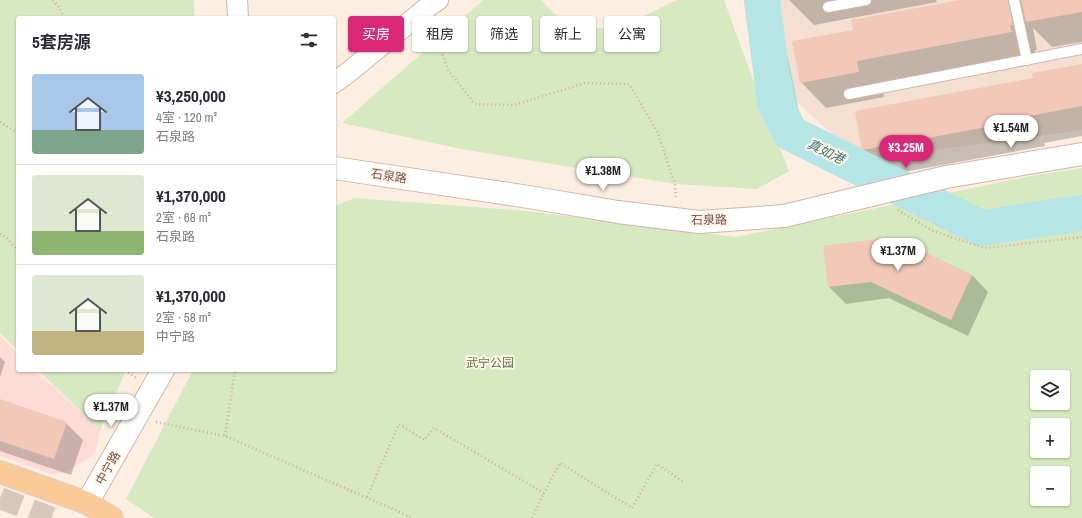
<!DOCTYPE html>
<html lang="zh">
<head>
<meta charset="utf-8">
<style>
  :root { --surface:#fff; --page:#f7f7f7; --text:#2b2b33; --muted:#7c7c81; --line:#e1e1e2; --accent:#db2777 }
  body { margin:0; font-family:"Archivo Narrow","Noto Sans SC",sans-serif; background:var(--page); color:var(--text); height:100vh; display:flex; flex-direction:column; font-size:15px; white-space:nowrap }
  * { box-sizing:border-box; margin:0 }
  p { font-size:13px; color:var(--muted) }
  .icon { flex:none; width:22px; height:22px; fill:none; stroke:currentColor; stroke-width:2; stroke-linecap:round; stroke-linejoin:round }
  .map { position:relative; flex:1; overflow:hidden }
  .panel { position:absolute; left:16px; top:16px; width:320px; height:356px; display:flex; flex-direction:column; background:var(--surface); border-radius:4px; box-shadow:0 1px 3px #0004 }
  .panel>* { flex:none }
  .hud { position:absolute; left:348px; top:16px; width:380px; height:36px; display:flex; gap:8px }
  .controls { position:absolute; left:1030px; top:370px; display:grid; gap:8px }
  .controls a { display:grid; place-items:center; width:40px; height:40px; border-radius:4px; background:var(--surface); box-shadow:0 1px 3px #0004; font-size:20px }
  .price { position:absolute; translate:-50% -34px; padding:0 9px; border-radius:14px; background:#fff; color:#222; font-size:13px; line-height:26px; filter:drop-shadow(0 1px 2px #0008) }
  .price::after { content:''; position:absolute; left:50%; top:24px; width:12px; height:9px; margin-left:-6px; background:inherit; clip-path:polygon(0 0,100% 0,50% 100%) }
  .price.current { background:var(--accent); color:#fff }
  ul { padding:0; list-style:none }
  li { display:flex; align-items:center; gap:12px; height:100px; padding:0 16px }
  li+li { border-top:1px solid var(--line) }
  li span { display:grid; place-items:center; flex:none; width:112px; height:80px; border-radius:4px; color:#555 }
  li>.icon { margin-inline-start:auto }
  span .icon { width:48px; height:48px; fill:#fffc; stroke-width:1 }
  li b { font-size:17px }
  h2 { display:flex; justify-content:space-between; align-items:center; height:48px; padding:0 16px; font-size:17px }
  .chip { padding:0 14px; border-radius:4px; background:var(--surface); box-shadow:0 1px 3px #0004; font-size:14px; line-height:36px }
  .chip.current { background:var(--accent); color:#fff }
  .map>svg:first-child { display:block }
  .residential { fill:#f4dfd0 }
  .commercial { fill:#fddcd5 }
  .green { fill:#d6e9c0; fill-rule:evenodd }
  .water { fill:#b6e5e5; stroke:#9cd6d7 }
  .shadow { fill:#0003 }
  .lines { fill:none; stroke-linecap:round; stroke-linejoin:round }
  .river { stroke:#b6e5e5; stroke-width:36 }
  .building { fill:#f2c8b9 }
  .highway-tunnel { stroke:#dac7bb; stroke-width:22; stroke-dasharray:22 11; stroke-linecap:butt }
  .lane-casing { stroke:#cfb6ab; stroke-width:12 }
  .street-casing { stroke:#cfb6ab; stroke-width:22 }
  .secondary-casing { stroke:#d2b5a8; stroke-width:24 }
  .primary-casing { stroke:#d8cfcc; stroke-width:24 }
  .path { stroke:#d6ab9d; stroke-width:2.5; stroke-dasharray:1 3; stroke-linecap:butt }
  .lane { stroke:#fff; stroke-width:10 }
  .street { stroke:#fff; stroke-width:20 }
  .secondary { stroke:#fff; stroke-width:22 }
  .primary { stroke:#fbca99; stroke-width:22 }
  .labels { text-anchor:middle; stroke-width:4; stroke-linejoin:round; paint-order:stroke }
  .street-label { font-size:12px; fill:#735248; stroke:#fff3e8 }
  .park-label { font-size:12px; fill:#597941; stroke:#fff3e8 }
  .water-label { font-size:13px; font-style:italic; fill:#3c7779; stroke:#fff3e8 }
</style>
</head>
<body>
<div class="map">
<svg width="1082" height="518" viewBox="0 0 1082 518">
  <rect width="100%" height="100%" fill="#fceee1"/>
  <path class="residential" d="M773,0H1082V130L861,160L797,102Z"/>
  <path class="commercial" d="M0,335L18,354V370H35L100,430L95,454L66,472L52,474L0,456Z"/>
  <g class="green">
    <path d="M0,0H194V18H18V351L0,333Z"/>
    <path d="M483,0H541L560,19L613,31L677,0H724L756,88L789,171L757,189L675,184L461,149L342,123Z"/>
    <path d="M1082,168V518H154L126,499L193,370H334V206L355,198L526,211L736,237L872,209L1030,176ZM1037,377H1063V403H1037ZM1037,425H1063V451H1037ZM1037,473H1063V499H1037Z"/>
    <path d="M38,370H126L100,430Z"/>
  </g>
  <g class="water">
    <path d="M756,0H775L794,89L800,123L898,173L880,178L845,173L790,133L773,87L770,64Z"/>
    <path d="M922,199L981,228L1082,204V226L979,233L903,205Z"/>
  </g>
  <g class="shadow">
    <path d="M789,0H936L937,2L814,25Z"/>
    <path d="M965,0H1082V42L1052,47L1033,28L1037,50H1035L1036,57L882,86L884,97L826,108L801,82L854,30Z"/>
    <path d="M1082,65V136L1044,143L1045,146L888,175L863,149L1034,79Z"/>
    <path d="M893,238L972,275L988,292L968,336L889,298L846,304L829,287Z"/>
    <path d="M0,357L5,362L0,377Z"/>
    <path d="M0,400L66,423L83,440L71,475L0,451Z"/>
  </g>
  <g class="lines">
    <path class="river" d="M762,0L775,102L790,133L981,228L1082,213"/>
  </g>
  <g class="building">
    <path d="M960,0H1008L1013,25H1010L1012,32L857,61L859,72L800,83L792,41L853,30L851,20Z"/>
    <path d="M1021,0H1082V12L1026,22Z"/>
    <path d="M1082,64V106L1019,118L1020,121L862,150L855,111L1033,78L1032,73Z"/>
    <path d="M893,237L972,275L951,320L871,282L828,287L823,246Z"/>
    <path d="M0,399L67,422L54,459L0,441Z"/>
  </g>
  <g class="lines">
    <path class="highway-tunnel" d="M0,498L52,518"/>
    <g class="lane-casing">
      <g id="lane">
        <path d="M1014,0L1027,60"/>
        <path d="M828,7L866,0"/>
        <path d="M849,94L1082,49"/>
      </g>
    </g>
    <g class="street-casing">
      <g id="street">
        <path d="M237,0L238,18"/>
        <path d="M334,83L350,71L429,6L438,0"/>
      </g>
    </g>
    <g class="secondary-casing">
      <g id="secondary">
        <path d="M334,168L529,197L618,212L699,222L784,216L946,177L1082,154"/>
        <path d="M87,503L163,370"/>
      </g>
    </g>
    <g class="primary-casing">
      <path id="primary" d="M0,472L87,503L112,518"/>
    </g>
    <g class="path">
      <path d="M53,0L58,6L65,18"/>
      <path d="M434,28L437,40L448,70L475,104L514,105L585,83L629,84L657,131L675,184L676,199"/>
      <path d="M0,122L18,133"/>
      <path d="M898,210L933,231L985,248L1082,237"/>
      <path d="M0,234L6,237L18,251"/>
      <path d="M125,370L136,378"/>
      <path d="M156,422L225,436L402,513L411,518"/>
      <path d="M225,436L235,370"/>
      <path d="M367,497L399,424L424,440L434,428L544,493L560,463L632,508L657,464L685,483"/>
      <path d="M532,518L544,493"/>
    </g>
    <use href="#lane" class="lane"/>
    <use href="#street" class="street"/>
    <use href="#secondary" class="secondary"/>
    <use href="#primary" class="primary"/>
  </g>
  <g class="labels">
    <g class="street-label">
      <text transform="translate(389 176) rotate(9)" y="4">石泉路</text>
      <text transform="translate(709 220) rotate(-1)" y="4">石泉路</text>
      <text transform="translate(108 468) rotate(-60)" y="4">中宁路</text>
    </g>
    <g class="park-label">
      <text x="490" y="367">武宁公园</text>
    </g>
    <g class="water-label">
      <text transform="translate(826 151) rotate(26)" y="5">真如港</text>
    </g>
  </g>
</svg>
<div class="controls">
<a><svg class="icon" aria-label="layers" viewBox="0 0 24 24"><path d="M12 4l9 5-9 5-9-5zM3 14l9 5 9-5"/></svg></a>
<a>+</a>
<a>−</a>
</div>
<b class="price" style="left:1011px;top:149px">¥1.54M</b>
<b class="price current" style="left:906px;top:169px">¥3.25M</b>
<b class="price" style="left:603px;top:192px">¥1.38M</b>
<b class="price" style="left:898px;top:272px">¥1.37M</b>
<b class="price" style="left:111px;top:428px">¥1.37M</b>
<div class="hud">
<a class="chip current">买房</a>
<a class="chip">租房</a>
<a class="chip">筛选</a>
<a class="chip">新上</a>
<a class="chip">公寓</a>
</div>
<section class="panel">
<h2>5套房源<svg class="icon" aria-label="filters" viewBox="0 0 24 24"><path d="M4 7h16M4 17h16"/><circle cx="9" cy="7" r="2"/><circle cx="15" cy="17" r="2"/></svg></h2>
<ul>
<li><span style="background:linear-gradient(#a9c7e8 70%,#7fa58c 0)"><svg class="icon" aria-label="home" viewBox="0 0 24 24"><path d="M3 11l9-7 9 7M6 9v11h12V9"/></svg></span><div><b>¥3,250,000</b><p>4室 · 120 m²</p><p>石泉路</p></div></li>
<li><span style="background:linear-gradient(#dfe7d0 70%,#8fb573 0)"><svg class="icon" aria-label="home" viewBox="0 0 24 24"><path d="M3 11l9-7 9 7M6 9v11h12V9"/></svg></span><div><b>¥1,370,000</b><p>2室 · 68 m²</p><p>石泉路</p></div></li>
<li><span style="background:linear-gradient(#dfe7d0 70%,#c2b280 0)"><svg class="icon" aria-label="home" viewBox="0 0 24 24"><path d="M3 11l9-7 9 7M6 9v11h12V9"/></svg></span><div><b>¥1,370,000</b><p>2室 · 58 m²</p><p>中宁路</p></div></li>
</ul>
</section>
</div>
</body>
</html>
